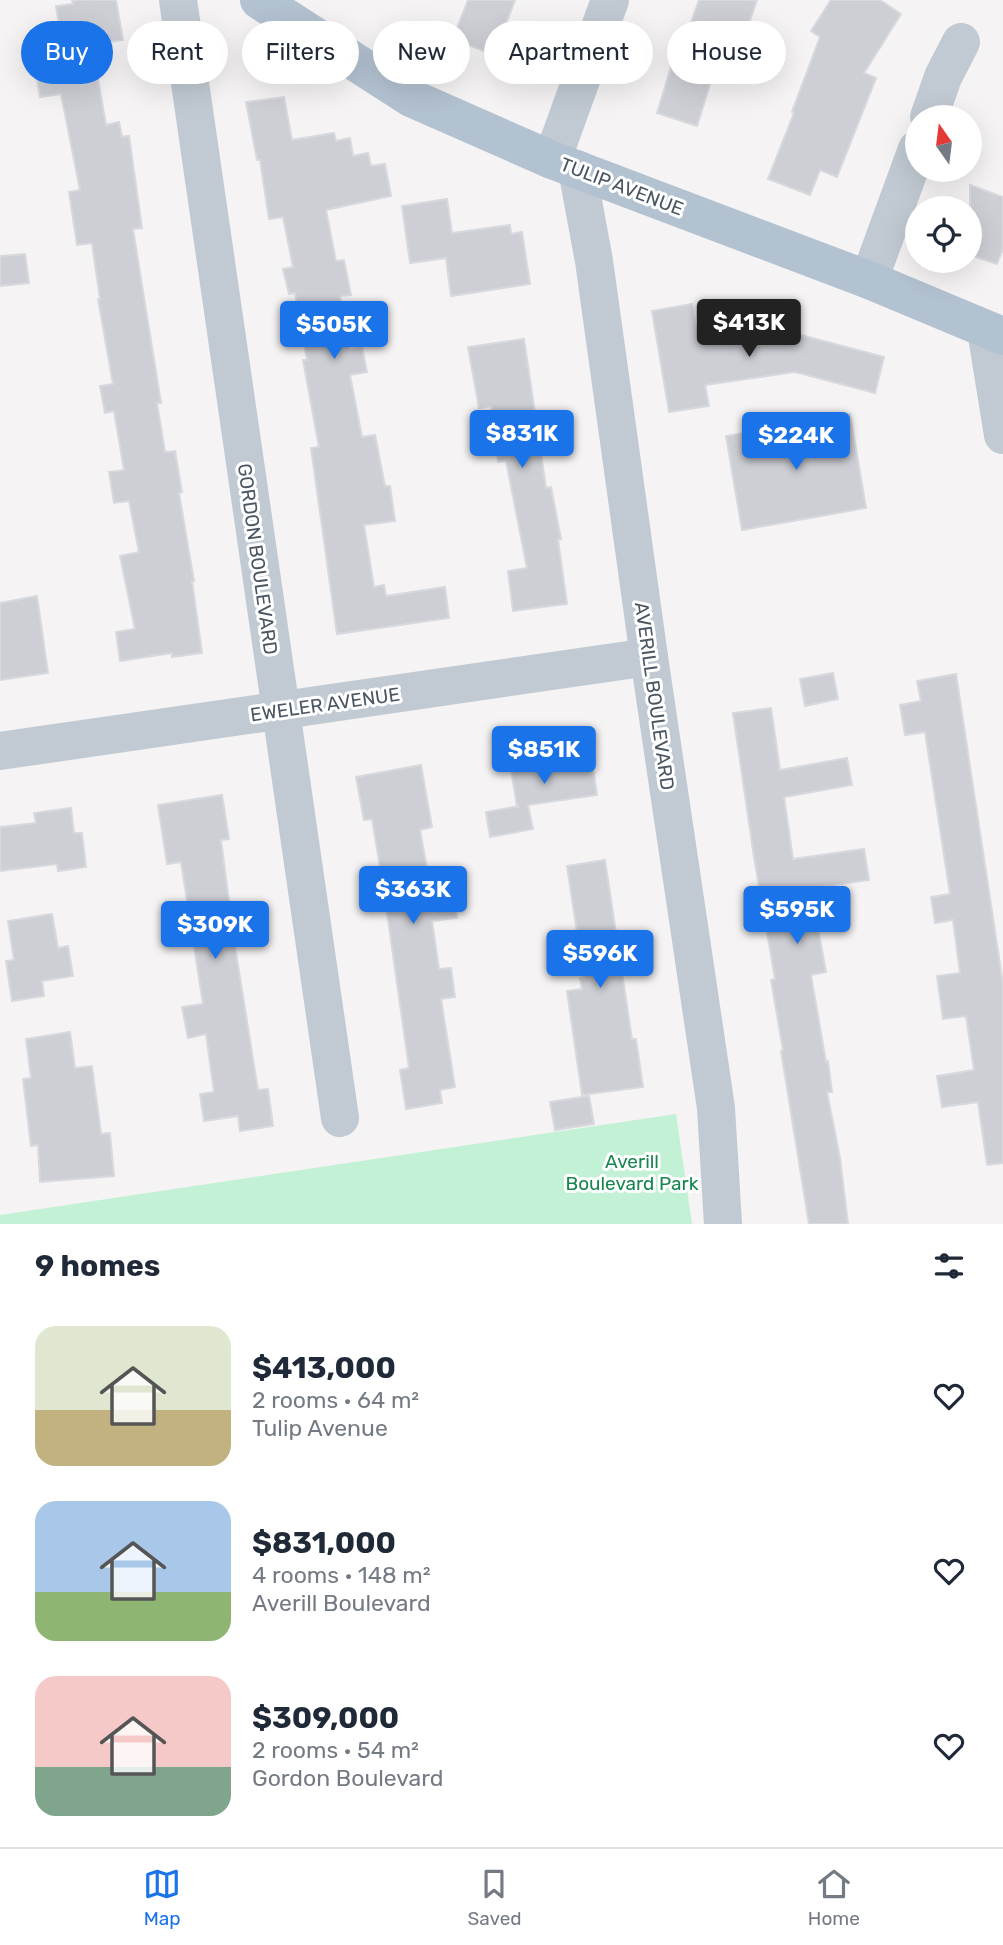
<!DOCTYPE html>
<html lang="en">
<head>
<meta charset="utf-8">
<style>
  :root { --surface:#fff; --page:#f2f2f3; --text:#1f2937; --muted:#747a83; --line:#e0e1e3; --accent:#1a73e8 }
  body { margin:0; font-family:Rubik,sans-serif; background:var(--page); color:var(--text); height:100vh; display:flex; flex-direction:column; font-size:26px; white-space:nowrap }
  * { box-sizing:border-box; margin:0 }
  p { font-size:23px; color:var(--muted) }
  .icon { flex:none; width:38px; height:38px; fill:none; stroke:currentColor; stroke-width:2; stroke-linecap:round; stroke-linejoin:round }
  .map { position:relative; height:1224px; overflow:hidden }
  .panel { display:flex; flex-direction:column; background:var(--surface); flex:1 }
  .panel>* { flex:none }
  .banner { position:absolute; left:21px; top:21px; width:962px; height:63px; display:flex; gap:14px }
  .needle { width:46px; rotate:346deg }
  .fabs { position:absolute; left:905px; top:105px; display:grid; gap:14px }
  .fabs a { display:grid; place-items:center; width:77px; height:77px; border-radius:50%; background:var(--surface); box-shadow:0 7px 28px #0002; font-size:35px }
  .price { position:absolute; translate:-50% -60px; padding:0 16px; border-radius:7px; background:var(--accent); color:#fff; font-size:23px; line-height:46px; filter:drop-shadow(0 2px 4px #0008) }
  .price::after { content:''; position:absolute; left:50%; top:42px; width:21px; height:16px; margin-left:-10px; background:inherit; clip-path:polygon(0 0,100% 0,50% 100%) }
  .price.active { background:#222; color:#fff }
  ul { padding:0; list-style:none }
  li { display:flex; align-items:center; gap:21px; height:175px; padding:0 35px }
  li span { display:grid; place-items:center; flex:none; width:196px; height:140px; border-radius:21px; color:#555 }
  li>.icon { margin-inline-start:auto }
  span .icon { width:84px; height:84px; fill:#fffc; stroke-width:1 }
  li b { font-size:30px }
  h2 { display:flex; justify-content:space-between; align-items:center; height:84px; padding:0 35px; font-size:30px }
  .tag { padding:0 24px; border-radius:32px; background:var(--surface); box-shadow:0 7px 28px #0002; font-size:24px; line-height:63px }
  .tag.active { background:var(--accent); color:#fff }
  .tab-bar { display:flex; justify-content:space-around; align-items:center; height:98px; border-top:2px solid var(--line); background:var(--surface); font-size:19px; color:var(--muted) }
  .tab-bar a { display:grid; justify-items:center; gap:4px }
  .tab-bar .active { color:var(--accent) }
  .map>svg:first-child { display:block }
  .green { fill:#c3f1d5 }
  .building { fill:#cdcfd5; stroke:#d7d9de; stroke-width:2 }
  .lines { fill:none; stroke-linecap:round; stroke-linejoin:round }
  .minor { stroke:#c1cad2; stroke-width:38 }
  .major { stroke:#b3c2d1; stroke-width:38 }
  .labels { text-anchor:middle; stroke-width:6; stroke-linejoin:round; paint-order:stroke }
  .street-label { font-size:19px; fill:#4a5661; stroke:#fff }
  .park-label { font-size:19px; fill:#17864f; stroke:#fff }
</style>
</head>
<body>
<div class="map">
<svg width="1003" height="1224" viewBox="0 0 1003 1224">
  <rect width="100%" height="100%" fill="#f5f3f3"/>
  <path class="green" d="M676,1114L692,1224H0V1215Z"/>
  <g class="building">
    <path d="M72,0H116L123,40L92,44L106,125L119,122L122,137L129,136L142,228L133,229L161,403H157L165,452L175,451L182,492L179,493L194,581H192L202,653L172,657V653L120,661L116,632L135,629L120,556L139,552L129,501L114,503L109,472L124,470L114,411L105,413L100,386L113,384L98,299H100L92,243L77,245L69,192L80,190L61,94L40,97L35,66L65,61L56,6L73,4Z"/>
    <path d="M468,0H515L494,55L453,39Z"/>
    <path d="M699,0H757L738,55L721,49L697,126L657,113L672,64L676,65Z"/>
    <path d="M831,0H880L901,14L864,73L876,78L837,177L820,170L810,195L768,179L794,113L792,112L820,37L811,31Z"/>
    <path d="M284,97L292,140L334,133L336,141L350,138L353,156L368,153L371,166L385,164L391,196L326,210L336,261L344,260L351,295L340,296L350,349L362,347L367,372L350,375L362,437L375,435L385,486H390L395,521L364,525L374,587L384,585L386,596L445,587L449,618L337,634L311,448L319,447L303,360H307L295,293L289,294L283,269L293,267L283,217L269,219L260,160H257L246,102Z"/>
    <path d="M970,185L1003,197V249L997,264L970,255Z"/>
    <path d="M447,199L452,233L510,225L511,234L522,232L530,284L451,296L446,258L410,263L402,206Z"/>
    <path d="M25,254L29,283L0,286V256Z"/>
    <path d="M692,304L698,341L778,329L884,357L875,393L795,372L705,385L709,406L669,412L652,311Z"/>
    <path d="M524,339L546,488L551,487L561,539L558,540L567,604L513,611L508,571L527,568L506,461L498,462L491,406L479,408L468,347Z"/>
    <path d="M850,414L866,508L742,530L726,436Z"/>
    <path d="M37,596L48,673L0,680V603Z"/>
    <path d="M833,673L838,699L805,706L800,679Z"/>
    <path d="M956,674L1003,984V1163L987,1165L978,1102L942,1107L937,1076L974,1070L966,1016L943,1019L937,976L960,973L953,920L935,923L931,897L950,894L925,732L905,735L900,705L921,701L917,681Z"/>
    <path d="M771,708L780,770L847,758L852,785L784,797L793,859L864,849L869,880L819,887L825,926L818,928L826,972L811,975L826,1062L828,1061L832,1092H827L840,1158L848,1224H809L781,1051L783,1050L771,980L775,979L754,857L733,713Z"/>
    <path d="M590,747L597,795L528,805L533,829L490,837L486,812L520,806L517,807L509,757Z"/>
    <path d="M421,765L432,827L420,830L429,880L450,876L457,918L432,921L439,969L451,968L455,997L441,999L455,1087L440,1090L442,1103L406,1109L400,1070L409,1068L384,891L372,819L364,820L356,777Z"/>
    <path d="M222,795L229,839L221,840L234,940L258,1090L268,1089L273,1126L240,1131L238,1116L204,1121L200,1094L214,1092L206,1034L188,1038L182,1007L203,1004L181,862L167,864L158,805Z"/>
    <path d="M71,808L74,833H82L86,867L58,871L57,864L0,871V827L36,823L34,813Z"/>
    <path d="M605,860L632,1039H636L643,1087L582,1095L567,991L582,989L580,978H584L567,866Z"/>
    <path d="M52,914L58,948L68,946L73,976L42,981L44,996L12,1001L6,961L14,960L8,921Z"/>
    <path d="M70,1032L75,1068L92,1066L101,1134L110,1133L114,1176L40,1182L38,1145L31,1146L23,1079L31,1078L26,1039Z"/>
    <path d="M589,1096L594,1124L555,1130L550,1102Z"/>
  </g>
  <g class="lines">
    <g class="minor">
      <path d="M178,0L340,1118"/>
      <path d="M929,117L943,77L961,42"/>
      <path d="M552,160L610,0"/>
      <path d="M577,169L594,261L649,657L716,1108L723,1224"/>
      <path d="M869,280L917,149"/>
      <path d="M986,330L1003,435"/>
      <path d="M0,751L649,657"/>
    </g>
    <path class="major" d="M259,0L411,98L552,160L869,280L1003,336"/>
  </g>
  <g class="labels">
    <g class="street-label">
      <text transform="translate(622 186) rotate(21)" y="7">TULIP AVENUE</text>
      <text transform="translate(258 559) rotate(82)" y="7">GORDON BOULEVARD</text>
      <text transform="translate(655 696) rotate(82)" y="7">AVERILL BOULEVARD</text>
      <text transform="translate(325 704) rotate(-8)" y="7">EWELER AVENUE</text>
    </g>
    <g class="park-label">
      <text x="632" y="1168">Averill<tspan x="632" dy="22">Boulevard Park</tspan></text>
    </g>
  </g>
</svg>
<div class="fabs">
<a><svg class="needle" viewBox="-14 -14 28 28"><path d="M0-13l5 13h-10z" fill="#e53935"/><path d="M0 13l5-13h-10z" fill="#747a83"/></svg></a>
<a><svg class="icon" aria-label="locate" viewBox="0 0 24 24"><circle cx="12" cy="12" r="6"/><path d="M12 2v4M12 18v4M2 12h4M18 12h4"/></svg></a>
</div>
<b class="price active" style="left:749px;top:359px">$413K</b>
<b class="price" style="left:334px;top:361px">$505K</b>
<b class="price" style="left:522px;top:470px">$831K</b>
<b class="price" style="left:796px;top:472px">$224K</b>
<b class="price" style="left:544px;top:786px">$851K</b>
<b class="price" style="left:413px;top:926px">$363K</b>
<b class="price" style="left:797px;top:946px">$595K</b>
<b class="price" style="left:215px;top:961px">$309K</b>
<b class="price" style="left:600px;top:990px">$596K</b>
<div class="banner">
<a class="tag active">Buy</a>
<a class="tag">Rent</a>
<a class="tag">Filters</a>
<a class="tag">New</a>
<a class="tag">Apartment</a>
<a class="tag">House</a>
</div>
</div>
<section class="panel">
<h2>9 homes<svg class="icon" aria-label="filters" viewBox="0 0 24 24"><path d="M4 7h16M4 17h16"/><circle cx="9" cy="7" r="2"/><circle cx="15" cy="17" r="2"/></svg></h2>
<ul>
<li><span style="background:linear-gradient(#dfe7d0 60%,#c2b280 0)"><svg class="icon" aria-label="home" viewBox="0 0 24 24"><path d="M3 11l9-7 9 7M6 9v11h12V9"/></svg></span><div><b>$413,000</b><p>2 rooms · 64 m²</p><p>Tulip Avenue</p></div><svg class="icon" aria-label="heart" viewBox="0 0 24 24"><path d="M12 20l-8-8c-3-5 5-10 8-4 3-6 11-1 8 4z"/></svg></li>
<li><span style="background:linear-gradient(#a9c7e8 65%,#8fb573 0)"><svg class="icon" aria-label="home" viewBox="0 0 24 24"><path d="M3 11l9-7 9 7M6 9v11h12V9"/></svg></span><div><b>$831,000</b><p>4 rooms · 148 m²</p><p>Averill Boulevard</p></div><svg class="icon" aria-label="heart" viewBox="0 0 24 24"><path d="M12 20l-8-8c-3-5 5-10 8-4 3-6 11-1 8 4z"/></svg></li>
<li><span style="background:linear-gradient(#f6c9c9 65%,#7fa58c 0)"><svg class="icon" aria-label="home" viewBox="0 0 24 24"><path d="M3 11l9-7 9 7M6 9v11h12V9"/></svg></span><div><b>$309,000</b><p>2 rooms · 54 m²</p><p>Gordon Boulevard</p></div><svg class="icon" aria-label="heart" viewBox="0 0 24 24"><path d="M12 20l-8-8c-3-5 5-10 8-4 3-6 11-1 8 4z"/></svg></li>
</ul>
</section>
<nav class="tab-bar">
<a class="active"><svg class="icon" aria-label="map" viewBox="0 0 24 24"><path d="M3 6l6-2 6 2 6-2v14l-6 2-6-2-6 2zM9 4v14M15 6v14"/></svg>Map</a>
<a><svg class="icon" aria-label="saved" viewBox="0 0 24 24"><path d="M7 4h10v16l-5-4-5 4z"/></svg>Saved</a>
<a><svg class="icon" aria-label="home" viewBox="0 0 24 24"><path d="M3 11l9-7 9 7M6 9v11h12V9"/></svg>Home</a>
</nav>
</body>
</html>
